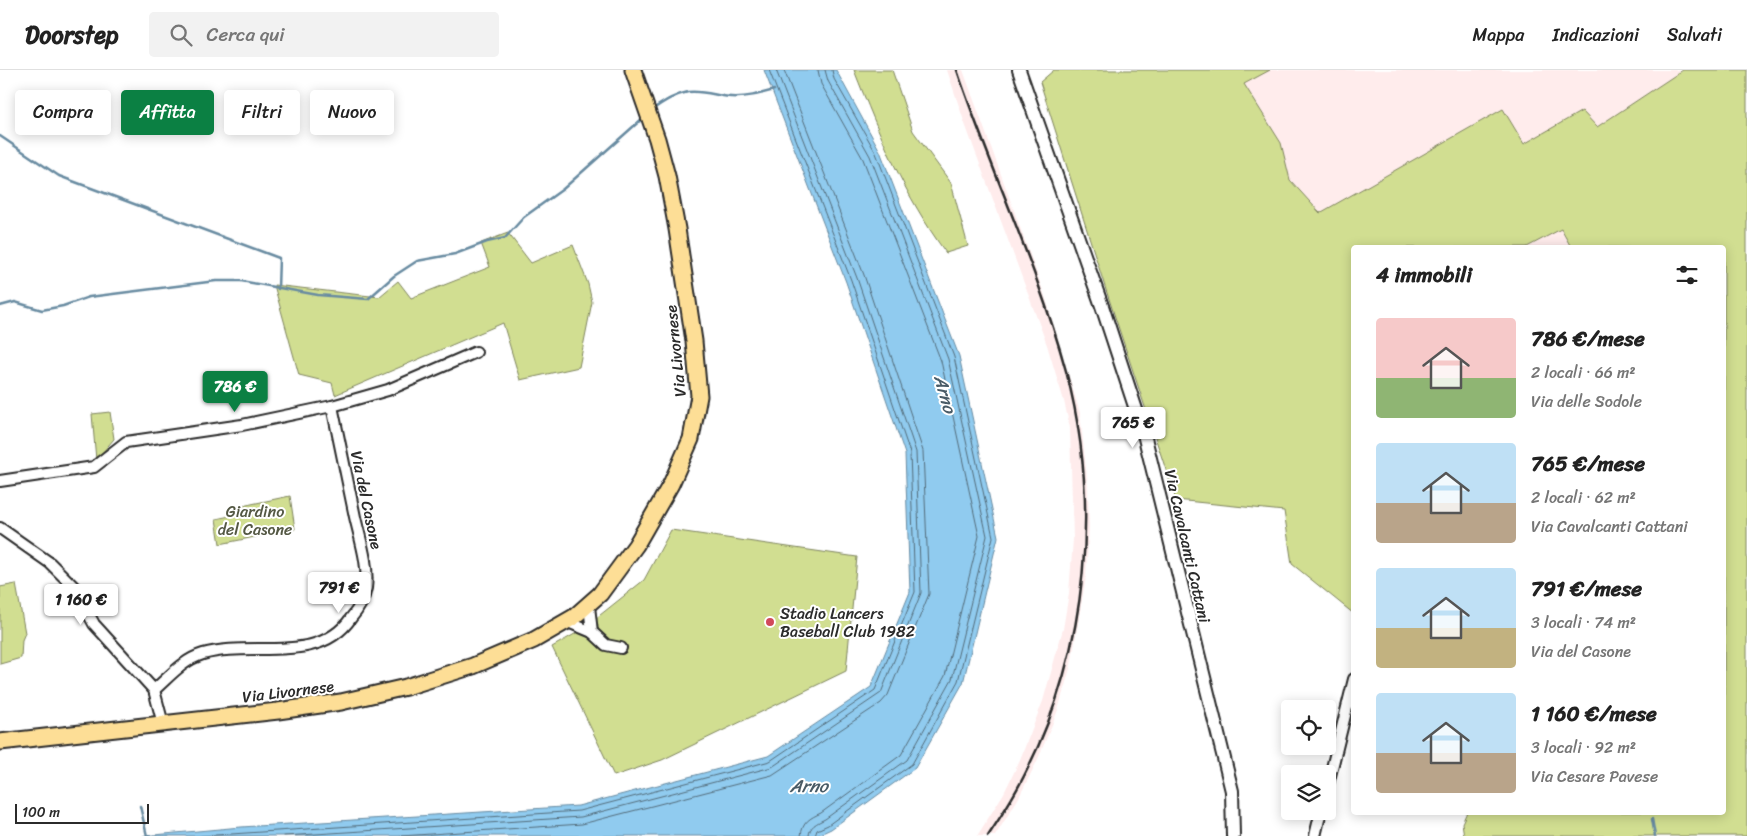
<!DOCTYPE html>
<html lang="it">
<head>
<meta charset="utf-8">
<style>
  :root { --surface:#fff; --page:#f2f2f2; --text:#222; --muted:#767676; --line:#e0e0e0; --accent:#0b8043 }
  body { margin:0; font-family:Sriracha,sans-serif; background:var(--page); color:var(--text); height:100vh; display:flex; flex-direction:column; font-size:19px; white-space:nowrap }
  * { box-sizing:border-box; margin:0 }
  p { font-size:16px; color:var(--muted) }
  .icon { flex:none; width:28px; height:28px; fill:none; stroke:currentColor; stroke-width:2; stroke-linecap:round; stroke-linejoin:round }
  .map { position:relative; flex:1; overflow:hidden }
  .panel { position:absolute; left:1351px; top:175px; width:375px; height:570px; display:flex; flex-direction:column; background:var(--surface); border-radius:5px; box-shadow:0 2px 12px #0003 }
  .panel>* { flex:none }
  .guide { position:absolute; left:15px; top:20px; width:475px; height:45px; display:flex; gap:10px }
  .controls { position:absolute; left:1281px; top:630px; display:grid; gap:10px }
  .controls a { display:grid; place-items:center; width:55px; height:55px; border-radius:5px; background:var(--surface); box-shadow:0 2px 12px #0003; font-size:25px }
  .scale { position:absolute; left:15px; bottom:12px; width:134px; box-sizing:border-box; padding-left:5px; border:2px solid #2b2b2b; border-top:0; font-size:14px; line-height:18px; white-space:nowrap; color:#2b2b2b; -webkit-text-stroke:4px #fff; paint-order:stroke }
  .price { position:absolute; translate:-50% -42px; padding:0 11px; border-radius:5px; background:#fff; color:#222; font-size:16px; line-height:32px; filter:drop-shadow(0 1px 2px #0008) }
  .price::after { content:''; position:absolute; left:50%; top:30px; width:15px; height:11px; margin-left:-8px; background:inherit; clip-path:polygon(0 0,100% 0,50% 100%) }
  .price.current { background:var(--accent); color:#fff }
  ul { padding:0; list-style:none }
  li { display:flex; align-items:center; gap:15px; height:125px; padding:0 25px }
  li span { display:grid; place-items:center; flex:none; width:140px; height:100px; border-radius:5px; color:#555 }
  li>.icon { margin-inline-start:auto }
  span .icon { width:60px; height:60px; fill:#fffc; stroke-width:1 }
  li b { font-size:21px }
  h2 { display:flex; justify-content:space-between; align-items:center; height:60px; padding:0 25px; font-size:21px }
  .tag { padding:0 18px; border-radius:5px; background:var(--surface); box-shadow:0 2px 12px #0003; font-size:18px; line-height:45px }
  .tag.current { background:var(--accent); color:#fff }
  header { display:flex; align-items:center; gap:30px; box-sizing:border-box; height:70px; padding:0 25px; background:var(--surface); border-bottom:1px solid var(--line) }
  header strong { font-size:24px }
  nav { display:flex; gap:28px; margin-inline-start:auto; font-size:18px }
  .search { width:350px; height:45px; background:var(--page); display:flex; align-items:center; gap:12px; box-sizing:border-box; padding:0 18px; border-radius:5px; color:var(--muted); font-size:19px }
  .map>svg:first-child { display:block }
  .built { fill:#ffecec }
  .green { fill:#d1de91; stroke:#7e845e }
  .water { fill:#90cbef; stroke:#688ba1 }
  .lines { fill:none; stroke-linecap:round; stroke-linejoin:round }
  .shore { stroke:#536b79; stroke-width:1 }
  .stream { stroke:#688ba1; stroke-width:2.5 }
  .minor-casing { stroke:#2b2b2b; stroke-width:14 }
  .tertiary-casing { stroke:#2b2b2b; stroke-width:16 }
  .primary-casing { stroke:#2b2b2b; stroke-width:19 }
  .minor { stroke:#fff; stroke-width:10 }
  .tertiary { stroke:#fff; stroke-width:12 }
  .primary { stroke:#fdde96; stroke-width:15 }
  .rail { stroke:#2b2b2b; stroke-width:2.5 }
  .poi-dot { fill:#d1495b; stroke:#fff; stroke-width:2 }
  .labels { text-anchor:middle; stroke-width:4; stroke-linejoin:round; paint-order:stroke }
  .street-label { font-size:16px; fill:#2b2b2b; stroke:#fff }
  .park-label { font-size:16px; fill:#545844; stroke:#fff }
  .poi-label { font-size:16px; fill:#2b2b2b; stroke:#fff; text-anchor:start }
  .water-label { font-size:18px; font-style:italic; fill:#495b66; stroke:#fff }
</style>
</head>
<body>
<header>
<strong>Doorstep</strong>
<div class="search"><svg class="icon" aria-label="search" viewBox="0 0 24 24"><circle cx="10" cy="10" r="6"/><path d="M15 15l6 6"/></svg>Cerca qui</div>
<nav><a>Mappa</a><a>Indicazioni</a><a>Salvati</a></nav>
</header>
<div class="map">
<svg width="1747" height="766" viewBox="0 0 1747 766">
  <rect width="100%" height="100%" fill="#fff"/>
  <filter id="ink" filterUnits="userSpaceOnUse"><feTurbulence type="fractalNoise" baseFrequency=".02" numOctaves="2"/><feDisplacementMap in="SourceGraphic" scale="10" xChannelSelector="R" yChannelSelector="G"/><feConvolveMatrix kernelMatrix="1 2 1 2 8 2 1 2 1" color-interpolation-filters="sRGB"/></filter>
  <g filter="url(#ink)">
    <g class="built">
      <path d="M947,0H963L1045,226L1080,343L1088,416L1089,457L1086,507L1071,595L1058,640L1038,689L1018,729L995,766H977L1004,723L1019,692L1043,631L1063,559L1069,523L1073,469L1070,358L1064,331L1047,275L965,54Z"/>
      <path d="M1054,0H1747V766H1464L1462,753L1467,742H1724V178H1354V544L1292,494L1284,441L1176,430L1106,220L1040,12Z"/>
    </g>
    <g class="green">
      <path d="M854,0H892L913,61L951,113L968,176L946,183C904,125 880,66 854,0Z"/>
      <path d="M1054,0H1270L1244,14L1281,73L1290,110L1320,143L1503,39L1524,74L1582,41L1597,57L1683,0H1747V766H1464L1462,753L1467,742H1724V178L1571,177L1561,159L1527,177L1354,178V544L1292,494L1284,441L1176,430L1106,220L1040,12Z"/>
      <path d="M508,163L531,193L573,175L588,214L592,232L579,297L520,310L503,253L335,325L332,313L299,305L274,215L379,227L398,211L411,228L490,197L481,173Z"/>
      <path d="M110,342L114,369L96,390L92,344Z"/>
      <path d="M290,426L295,459L220,474L216,449L239,444L237,437Z"/>
      <path d="M671,460L857,487L846,601L662,690L614,706L552,577L580,561L644,510Z"/>
      <path d="M16,514L25,563L22,570L21,588L0,594V517Z"/>
    </g>
    <path class="water" d="M764,0H836L880,81L959,286L998,467L963,613L915,698L831,759L816,766H143L241,757L578,736L768,686L871,617L910,522L905,384L846,212Z"/>
    <g class="lines">
      <g class="shore">
        <path d="M201,766L579,741L770,691L875,620L915,522L910,383L851,210L769,0"/>
        <path d="M284,766L581,747L772,697L881,623L921,523L916,382L857,208L776,0"/>
        <path d="M401,766L582,754L772,705L881,633L888,625L929,524L923,381L864,205L784,0"/>
        <path d="M801,766C802,752 810,748 821,743L901,685L945,606L979,466L941,291L863,89L821,14L818,0"/>
        <path d="M809,766C809,756 817,753 825,749L907,690L952,609L987,466L948,289L870,86L828,11L825,0"/>
        <path d="M815,766L817,760L828,755L912,694L958,611L993,467L954,287L876,83L834,9L832,0"/>
      </g>
      <g class="stream">
        <path d="M653,39C664,32 674,25 688,22C703,20 717,26 731,27C746,28 760,24 774,20"/>
        <path d="M0,66L59,106L279,188L278,219"/>
        <path d="M0,236L15,232L42,240L63,236L89,227L216,211H241L318,225L368,229L394,206L417,191L455,184L487,172L505,168L524,147L563,119L643,48"/>
        <path d="M140,736L147,766"/>
        <path d="M1652,749L1655,766"/>
      </g>
      <g class="minor-casing">
        <g id="minor">
          <path d="M0,411L94,397L126,372L242,355L332,336L388,320L476,282"/>
          <path d="M0,458L50,493L74,517L94,554L154,620L163,654"/>
          <path d="M589,536L592,562"/>
          <path d="M568,552L592,562L606,575L621,578"/>
          <path d="M154,620C169,607 183,590 203,584C251,570 318,596 351,548C358,540 364,529 366,518C369,495 360,469 355,447C347,410 340,373 332,336"/>
          <path d="M1328,714L1354,609"/>
          <path d="M1315,766L1321,741"/>
        </g>
      </g>
      <g class="tertiary-casing">
        <path id="tertiary" d="M1019,0L1102,236L1144,364L1232,721L1233,766"/>
      </g>
      <g class="primary-casing">
        <path id="primary" d="M0,672L278,641L341,632L406,617L473,596L534,570L574,547L600,524L636,475L671,414L691,369L699,326L694,271L677,159L667,106L657,69L633,0"/>
      </g>
      <use href="#minor" class="minor"/>
      <use href="#tertiary" class="tertiary"/>
      <use href="#primary" class="primary"/>
      <path class="rail" d="M957,0C991,101 1038,198 1066,301C1101,432 1088,578 1027,700C1016,723 1002,745 988,766"/>
    </g>
  </g>
  <circle class="poi-dot" cx="770" cy="552" r="5"/>
  <g class="labels">
    <g class="street-label">
      <text transform="translate(675 281) rotate(-96)" y="6">Via Livornese</text>
      <text transform="translate(367 430) rotate(78)" y="6">Via del Casone</text>
      <text transform="translate(1188 476) rotate(77)" y="6">Via Cavalcanti Cattani</text>
      <text transform="translate(288 621) rotate(-7)" y="6">Via Livornese</text>
    </g>
    <g class="park-label">
      <text x="255" y="447">Giardino<tspan x="255" dy="18">del Casone</tspan></text>
    </g>
    <g class="poi-label">
      <text x="780" y="549">Stadio Lancers<tspan x="780" dy="18">Baseball Club 1982</tspan></text>
    </g>
    <g class="water-label">
      <text transform="translate(945 324) rotate(74)" y="6">Arno</text>
      <text x="809" y="722">Arno</text>
    </g>
  </g>
</svg>
<div class="controls">
<a><svg class="icon" aria-label="locate" viewBox="0 0 24 24"><circle cx="12" cy="12" r="6"/><path d="M12 2v4M12 18v4M2 12h4M18 12h4"/></svg></a>
<a><svg class="icon" aria-label="layers" viewBox="0 0 24 24"><path d="M12 4l9 5-9 5-9-5zM3 14l9 5 9-5"/></svg></a>
</div>
<div class="scale">100 m</div>
<b class="price current" style="left:235px;top:343px">786 €</b>
<b class="price" style="left:1133px;top:379px">765 €</b>
<b class="price" style="left:339px;top:544px">791 €</b>
<b class="price" style="left:81px;top:556px">1 160 €</b>
<div class="guide">
<a class="tag">Compra</a>
<a class="tag current">Affitta</a>
<a class="tag">Filtri</a>
<a class="tag">Nuovo</a>
</div>
<section class="panel">
<h2>4 immobili<svg class="icon" aria-label="filters" viewBox="0 0 24 24"><path d="M4 7h16M4 17h16"/><circle cx="9" cy="7" r="2"/><circle cx="15" cy="17" r="2"/></svg></h2>
<ul>
<li><span style="background:linear-gradient(#f6c9c9 60%,#8fb573 0)"><svg class="icon" aria-label="home" viewBox="0 0 24 24"><path d="M3 11l9-7 9 7M6 9v11h12V9"/></svg></span><div><b>786 €/mese</b><p>2 locali · 66 m²</p><p>Via delle Sodole</p></div></li>
<li><span style="background:linear-gradient(#bfe0f5 60%,#b9a48a 0)"><svg class="icon" aria-label="home" viewBox="0 0 24 24"><path d="M3 11l9-7 9 7M6 9v11h12V9"/></svg></span><div><b>765 €/mese</b><p>2 locali · 62 m²</p><p>Via Cavalcanti Cattani</p></div></li>
<li><span style="background:linear-gradient(#bfe0f5 60%,#c2b280 0)"><svg class="icon" aria-label="home" viewBox="0 0 24 24"><path d="M3 11l9-7 9 7M6 9v11h12V9"/></svg></span><div><b>791 €/mese</b><p>3 locali · 74 m²</p><p>Via del Casone</p></div></li>
<li><span style="background:linear-gradient(#bfe0f5 60%,#b9a48a 0)"><svg class="icon" aria-label="home" viewBox="0 0 24 24"><path d="M3 11l9-7 9 7M6 9v11h12V9"/></svg></span><div><b>1 160 €/mese</b><p>3 locali · 92 m²</p><p>Via Cesare Pavese</p></div></li>
</ul>
</section>
</div>
</body>
</html>
